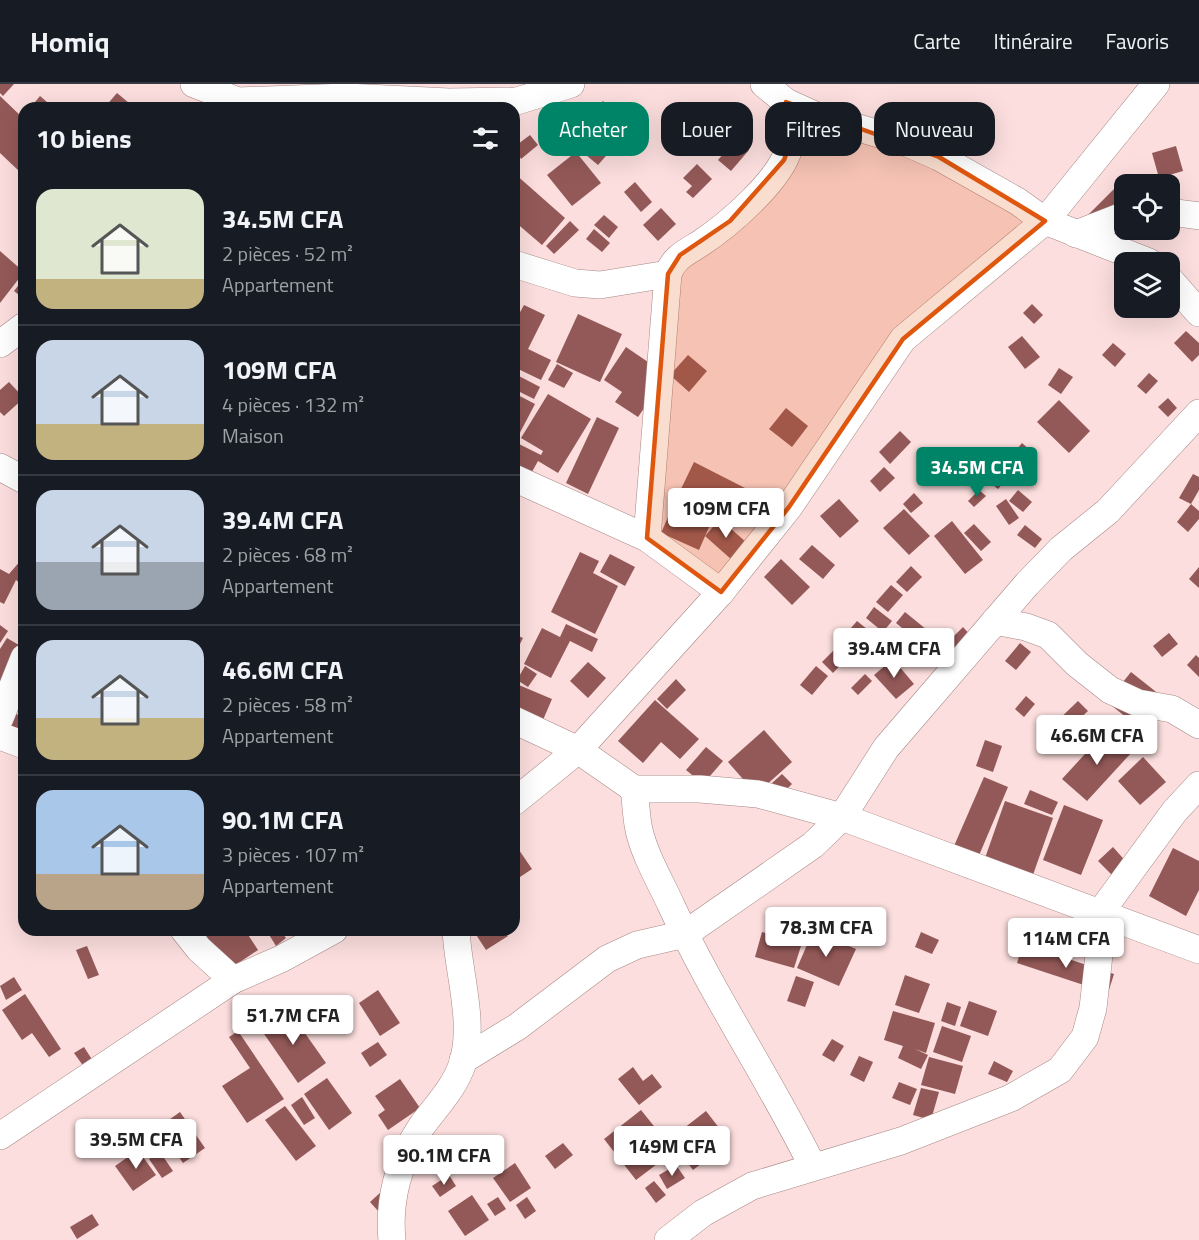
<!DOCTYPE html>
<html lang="fr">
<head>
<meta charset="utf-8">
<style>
  :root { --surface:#171b24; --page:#242831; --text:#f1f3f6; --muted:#9ea1a6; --line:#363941; --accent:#008467 }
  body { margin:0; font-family:"Titillium Web",sans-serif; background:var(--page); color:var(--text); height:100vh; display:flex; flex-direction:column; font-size:22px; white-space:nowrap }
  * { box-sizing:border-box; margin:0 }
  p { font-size:20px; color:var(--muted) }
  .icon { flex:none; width:33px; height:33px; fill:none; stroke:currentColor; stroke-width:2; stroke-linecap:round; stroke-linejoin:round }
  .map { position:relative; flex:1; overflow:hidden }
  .panel { position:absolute; left:18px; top:18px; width:502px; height:834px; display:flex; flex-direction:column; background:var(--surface); border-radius:18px; box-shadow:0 6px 24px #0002 }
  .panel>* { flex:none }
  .top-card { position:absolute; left:538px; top:18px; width:570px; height:54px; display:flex; gap:12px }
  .tools { position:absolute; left:1114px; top:90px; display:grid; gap:12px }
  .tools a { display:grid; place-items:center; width:66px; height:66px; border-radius:12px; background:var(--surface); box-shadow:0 6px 24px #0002; font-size:30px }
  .price { position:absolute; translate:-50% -51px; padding:0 14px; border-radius:6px; background:#fff; color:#222; font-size:20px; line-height:39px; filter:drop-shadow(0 2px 3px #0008) }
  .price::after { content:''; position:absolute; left:50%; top:36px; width:18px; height:14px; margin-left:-9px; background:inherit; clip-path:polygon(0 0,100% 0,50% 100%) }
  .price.selected { background:var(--accent); color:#fff }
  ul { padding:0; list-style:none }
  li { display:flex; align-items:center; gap:18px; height:150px; padding:0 18px }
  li+li { border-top:2px solid var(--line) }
  li span { display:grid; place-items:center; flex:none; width:168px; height:120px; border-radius:18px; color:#555 }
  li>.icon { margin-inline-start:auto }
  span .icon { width:72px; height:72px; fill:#fffc; stroke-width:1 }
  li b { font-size:26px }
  h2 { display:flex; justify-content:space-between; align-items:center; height:72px; padding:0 18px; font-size:26px }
  .tag { padding:0 21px; border-radius:18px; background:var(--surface); box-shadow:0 6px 24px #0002; font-size:21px; line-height:54px }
  .tag.selected { background:var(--accent); color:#fff }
  header { display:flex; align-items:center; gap:36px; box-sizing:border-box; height:84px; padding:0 30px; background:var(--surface); border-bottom:2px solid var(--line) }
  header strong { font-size:28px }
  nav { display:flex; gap:33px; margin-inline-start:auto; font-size:21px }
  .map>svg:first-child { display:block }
  .building { fill:#935958 }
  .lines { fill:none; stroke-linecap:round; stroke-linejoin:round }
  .street-casing { stroke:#a78786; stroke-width:28 }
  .street { stroke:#fff; stroke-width:27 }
  .marked { fill:#df570e; fill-opacity:0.2; stroke:#df570e; stroke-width:4.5; stroke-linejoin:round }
</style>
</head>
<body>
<header>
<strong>Homiq</strong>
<nav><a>Carte</a><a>Itinéraire</a><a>Favoris</a></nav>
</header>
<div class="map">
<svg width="1199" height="1156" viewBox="0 0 1199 1156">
  <rect width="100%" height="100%" fill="#fbdedd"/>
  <g class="building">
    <path d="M0,0H14L3,12L0,9Z"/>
    <path d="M117,9L135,24H104Z"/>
    <path d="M0,12L24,35V83L20,88L0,69Z"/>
    <path d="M40,12L54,24H30Z"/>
    <path d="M603,17L632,42L598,81L568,56Z"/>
    <path d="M530,51L538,61L521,75L514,63Z"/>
    <path d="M736,55L749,66L731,87L718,76Z"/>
    <path d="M1176,62L1183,87L1159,94L1152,69Z"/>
    <path d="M576,68L601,99L572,122L547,91Z"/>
    <path d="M697,80L712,95L693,114L686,108L692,102L683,94Z"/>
    <path d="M514,89L565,134L542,161L514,137Z"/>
    <path d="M635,98L652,118L641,128L624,108Z"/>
    <path d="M1117,102L1125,110V124L1084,135Z"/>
    <path d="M661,124L676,140L658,157L643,141Z"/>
    <path d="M604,131L618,143L609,154L594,141Z"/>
    <path d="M570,137L579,146L554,170L546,162Z"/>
    <path d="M594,145L610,159L602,168L586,155Z"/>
    <path d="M0,167L24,188L0,219Z"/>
    <path d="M24,194V215L14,207Z"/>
    <path d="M1032,220L1043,231L1034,240L1023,229Z"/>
    <path d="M524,221L545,231L528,265L551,276L541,296L514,283V239Z"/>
    <path d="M578,230L622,250L600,298L556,278Z"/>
    <path d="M1186,247L1199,259V271L1192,278L1174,259Z"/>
    <path d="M1022,252L1040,273L1025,285L1008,263Z"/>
    <path d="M1113,259L1126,270L1115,283L1102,271Z"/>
    <path d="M626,263L667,291L638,333L615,318L622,308L604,296Z"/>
    <path d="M688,271L707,287L689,308L670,291Z"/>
    <path d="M557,280L573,289L564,304L548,296Z"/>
    <path d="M1059,284L1073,293L1061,310L1048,301Z"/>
    <path d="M1149,289L1158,297L1146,310L1137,302Z"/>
    <path d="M517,291L540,303L534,315L514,305Z"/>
    <path d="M9,298L24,314L4,332L0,328V306Z"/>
    <path d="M514,309L535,320L514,360Z"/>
    <path d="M548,310L591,335L558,389L538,377L528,395L514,388V368L519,360L541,371L543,367L521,354Z"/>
    <path d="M1168,314L1177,324L1168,333L1158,323Z"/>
    <path d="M1059,316L1090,347L1069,369L1037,338Z"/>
    <path d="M786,324L808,342L792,363L769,345Z"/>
    <path d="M597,333L619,344L588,410L566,399Z"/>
    <path d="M900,347L911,358L890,380L879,368Z"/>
    <path d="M1022,359L1033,369L1022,381L1012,371Z"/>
    <path d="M1008,375L1017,383L998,405L988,397Z"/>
    <path d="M694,378L745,404L731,432L680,407Z"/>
    <path d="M884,383L895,394L880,408L870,397Z"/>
    <path d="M1193,390L1199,393V406L1191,420L1179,414Z"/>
    <path d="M979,406L986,412L974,423L968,417Z"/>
    <path d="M1018,406L1032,418L1023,428L1009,417Z"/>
    <path d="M914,409L923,419L911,429L903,420Z"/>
    <path d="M839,415L859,437L840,454L820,432Z"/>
    <path d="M1006,415L1019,434L1009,441L996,422Z"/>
    <path d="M675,417L713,434L699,466L661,449Z"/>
    <path d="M1191,420L1199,427V435L1188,448L1177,438Z"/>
    <path d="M904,425L930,452L909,471L883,444Z"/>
    <path d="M720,435L747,459L732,476L705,452Z"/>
    <path d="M952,437L983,476L965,490L934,452Z"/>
    <path d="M974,440L991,458L981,467L964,449Z"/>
    <path d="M1025,441L1042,455L1035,464L1017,451Z"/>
    <path d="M812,461L835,481L823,495L799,475Z"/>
    <path d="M580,468L599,477L593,489L618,502L595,550L551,528Z"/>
    <path d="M610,470L635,483L625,502L600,488Z"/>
    <path d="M22,475L24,497L21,500L16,496L4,520L0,518V485L9,490Z"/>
    <path d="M781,475L810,503L792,521L764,493Z"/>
    <path d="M911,482L922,493L907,508L896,498Z"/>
    <path d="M1199,483V504L1189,495Z"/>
    <path d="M891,501L903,511L888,528L876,518Z"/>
    <path d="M874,523L892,537L883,548L866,534Z"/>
    <path d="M905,528L943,559L934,570L896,539Z"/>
    <path d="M857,537L878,554L860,576L839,558Z"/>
    <path d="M566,540L598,555L592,568L570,557L551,594L524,580L542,544L560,553Z"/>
    <path d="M0,541L8,547L0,559Z"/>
    <path d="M963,543L971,552L956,565L949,557Z"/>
    <path d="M1169,549L1178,560L1162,573L1153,562Z"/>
    <path d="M514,550L523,554L514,572Z"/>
    <path d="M7,554L24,564L0,618V565Z"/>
    <path d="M1020,559L1031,568L1016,586L1005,577Z"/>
    <path d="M839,561L849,572L833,589L822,578Z"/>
    <path d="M1196,571L1199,574V593L1187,581Z"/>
    <path d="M893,575L914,600L896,615L874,591Z"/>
    <path d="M588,578L606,594L588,614L570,597Z"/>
    <path d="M525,582L537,590L528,603L517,596Z"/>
    <path d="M816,582L828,592L812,611L800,601Z"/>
    <path d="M1131,588L1160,611L1136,641L1107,618Z"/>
    <path d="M865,590L872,597L858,611L851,604Z"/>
    <path d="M676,595L686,606L667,625L657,615Z"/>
    <path d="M514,599L552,615L543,636L514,624Z"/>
    <path d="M1026,612L1035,620L1024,633L1015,625Z"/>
    <path d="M655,616L699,655L680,675L661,658L643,679L618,657Z"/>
    <path d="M1078,617L1088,627L1063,650L1054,640Z"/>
    <path d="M0,623L23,633L15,650Z"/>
    <path d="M764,646L792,678L756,710L728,678Z"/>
    <path d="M1107,646L1132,668L1087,717L1062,695Z"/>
    <path d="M985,656L1002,662L993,688L976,682Z"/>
    <path d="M706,663L723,677L703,700L686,686Z"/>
    <path d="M1143,673L1166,698L1140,721L1118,697Z"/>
    <path d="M782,690L792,700L782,710L772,699Z"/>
    <path d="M984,693L1008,703L969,795L944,785Z"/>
    <path d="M1030,706L1058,718L1052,731L1024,720Z"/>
    <path d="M1005,717L1053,734L1028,805L984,777Z"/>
    <path d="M1064,721L1103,736L1081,791L1043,776Z"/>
    <path d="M1113,763L1129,781L1115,794L1098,777Z"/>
    <path d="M1173,764L1199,777V806L1186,832L1149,812Z"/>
    <path d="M519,766L532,785L514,797V769Z"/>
    <path d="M201,846H245L258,866L228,886Z"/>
    <path d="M272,846H280L286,854L276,862L268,849Z"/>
    <path d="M473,846H504L508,852L486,866Z"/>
    <path d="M813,847L856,865L839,902L797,884Z"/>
    <path d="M762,848L802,859L794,884L755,873Z"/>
    <path d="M921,848L939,856L932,870L915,863Z"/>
    <path d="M1023,860L1114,890L1108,909L1017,879Z"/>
    <path d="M87,862L99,891L88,895L76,866Z"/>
    <path d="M905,891L930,900L919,929L895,921Z"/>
    <path d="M796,892L814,898L805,923L787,917Z"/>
    <path d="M14,893L22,906L6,916L0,902Z"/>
    <path d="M378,906L400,939L380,952L359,919Z"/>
    <path d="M25,910L61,965L49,973L32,949L22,956L2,926Z"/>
    <path d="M969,917L997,927L988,952L960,942Z"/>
    <path d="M947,918L961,923L955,942L941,937Z"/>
    <path d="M288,925L326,979L298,999L260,944Z"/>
    <path d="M893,927L935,939L926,969L915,965L928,971L921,985L898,974L903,962L884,956Z"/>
    <path d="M942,942L971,952L962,978L933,968Z"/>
    <path d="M238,947L284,1015L247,1039L222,1002L250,984L229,953Z"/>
    <path d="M832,955L844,962L834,978L822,971Z"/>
    <path d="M378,958L387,971L370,983L361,969Z"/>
    <path d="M84,963L93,977L84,983L74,969Z"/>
    <path d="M859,972L873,978L864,998L850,991Z"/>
    <path d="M929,973L963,982L955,1010L921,1001Z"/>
    <path d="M994,977L1013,987L1007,998L988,990Z"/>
    <path d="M633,983L643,997L652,990L662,1003L639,1021L618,995Z"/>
    <path d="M327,994L352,1029L329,1046L304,1010Z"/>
    <path d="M400,995L420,1024L388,1046L378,1031L385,1026L375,1012Z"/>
    <path d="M899,998L917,1005L910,1021L892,1014Z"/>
    <path d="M921,1004L939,1008L931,1036L913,1031Z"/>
    <path d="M302,1013L315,1034L304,1041L291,1021Z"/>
    <path d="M285,1022L316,1062L296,1077L265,1036Z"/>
    <path d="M641,1026L674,1067L636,1096L604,1055Z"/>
    <path d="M706,1027L730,1058L693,1086L670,1055Z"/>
    <path d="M180,1028L205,1064L183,1079L159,1043Z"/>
    <path d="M563,1059L573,1071L555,1085L545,1072Z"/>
    <path d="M138,1066L156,1091L133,1107L115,1082Z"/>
    <path d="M160,1068L173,1087L162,1094L149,1075Z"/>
    <path d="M515,1079L531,1104L510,1118L493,1094Z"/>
    <path d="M676,1081L685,1094L667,1105L659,1091Z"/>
    <path d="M449,1091L456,1102L440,1113L432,1102Z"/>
    <path d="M654,1097L666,1111L656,1119L645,1104Z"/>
    <path d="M381,1108L379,1128L370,1118Z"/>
    <path d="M472,1111L489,1136L465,1152L448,1127Z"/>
    <path d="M498,1113L506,1125L495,1132L487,1120Z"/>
    <path d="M527,1113L536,1127L525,1135L516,1121Z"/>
    <path d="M92,1130L99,1141L77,1155L70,1143Z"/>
  </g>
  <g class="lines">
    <g class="street-casing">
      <g id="street">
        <path d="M194,0L238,17L346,13L449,18L517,17L571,0"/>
        <path d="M764,0L786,18L817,32L900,56L939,73L1017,117L1045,137L1149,178"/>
        <path d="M1170,128L1199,132"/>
        <path d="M1076,150L1125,131"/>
        <path d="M514,180L575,199L600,201L668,190"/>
        <path d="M1170,196L1199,229"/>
        <path d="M0,260L24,242"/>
        <path d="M0,383L24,396"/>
        <path d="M514,394L647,454"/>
        <path d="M721,508L647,454L668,190C674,173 687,168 701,159C728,141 780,97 789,64C792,51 787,32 786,18"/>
        <path d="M995,537L1026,543L1048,551L1077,580L1110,606L1138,619L1172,625L1199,641"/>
        <path d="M0,634L24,574"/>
        <path d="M514,636L578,666L634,705H700L758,710L842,733L1199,866"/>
        <path d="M0,652L24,661"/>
        <path d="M634,705C636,718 636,733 639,746C645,772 660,797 671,821C713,912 769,994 813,1083"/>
        <path d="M514,718L578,666L721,508L789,423L903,255L1045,137L1156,0"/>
        <path d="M184,846L199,865L233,896"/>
        <path d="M463,976L517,943L607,875L637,861L685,850L813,761L842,733L886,664L1027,500L1061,465L1108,427L1199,329"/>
        <path d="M0,1052L233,896L281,875L334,846"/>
        <path d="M392,1156C388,1116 399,1076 421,1043C436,1022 455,1004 463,978C475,937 458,888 456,846"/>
        <path d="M668,1156L703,1129L752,1102L901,1057L1011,1014L1060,986L1085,953L1093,924L1099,871L1100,829L1174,728L1199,701"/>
      </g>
    </g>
    <use href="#street" class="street"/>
  </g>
  <path class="marked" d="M786,18L939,73L1045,137L903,255L789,423L721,508L647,454L668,190L680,171L730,137L784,76L789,63Z"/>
</svg>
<div class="tools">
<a><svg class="icon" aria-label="locate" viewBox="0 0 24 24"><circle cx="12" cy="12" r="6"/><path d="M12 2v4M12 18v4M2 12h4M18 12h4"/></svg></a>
<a><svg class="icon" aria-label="layers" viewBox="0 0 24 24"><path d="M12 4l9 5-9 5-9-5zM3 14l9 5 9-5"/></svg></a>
</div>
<b class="price selected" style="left:977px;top:414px">34.5M CFA</b>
<b class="price" style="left:726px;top:455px">109M CFA</b>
<b class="price" style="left:894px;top:595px">39.4M CFA</b>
<b class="price" style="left:1097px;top:682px">46.6M CFA</b>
<b class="price" style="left:826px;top:874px">78.3M CFA</b>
<b class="price" style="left:1066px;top:885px">114M CFA</b>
<b class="price" style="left:293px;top:962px">51.7M CFA</b>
<b class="price" style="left:136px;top:1086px">39.5M CFA</b>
<b class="price" style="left:672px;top:1093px">149M CFA</b>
<b class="price" style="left:444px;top:1102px">90.1M CFA</b>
<div class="top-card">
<a class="tag selected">Acheter</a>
<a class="tag">Louer</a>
<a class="tag">Filtres</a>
<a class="tag">Nouveau</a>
</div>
<section class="panel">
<h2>10 biens<svg class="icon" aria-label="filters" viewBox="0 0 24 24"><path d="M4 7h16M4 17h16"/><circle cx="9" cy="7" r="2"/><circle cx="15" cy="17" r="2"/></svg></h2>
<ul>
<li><span style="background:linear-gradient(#dfe7d0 75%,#c2b280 0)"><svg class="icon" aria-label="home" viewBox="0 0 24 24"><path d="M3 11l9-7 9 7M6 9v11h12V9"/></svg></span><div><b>34.5M CFA</b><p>2 pièces · 52 m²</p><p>Appartement</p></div></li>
<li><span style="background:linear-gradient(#c9d6e8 70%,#c2b280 0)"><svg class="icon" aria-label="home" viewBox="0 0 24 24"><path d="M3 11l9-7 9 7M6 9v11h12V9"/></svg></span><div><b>109M CFA</b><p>4 pièces · 132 m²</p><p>Maison</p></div></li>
<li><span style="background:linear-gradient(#c9d6e8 60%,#9aa5b1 0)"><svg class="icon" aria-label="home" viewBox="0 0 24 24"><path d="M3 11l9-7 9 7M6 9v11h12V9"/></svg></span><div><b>39.4M CFA</b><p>2 pièces · 68 m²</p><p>Appartement</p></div></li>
<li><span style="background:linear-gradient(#c9d6e8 65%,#c2b280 0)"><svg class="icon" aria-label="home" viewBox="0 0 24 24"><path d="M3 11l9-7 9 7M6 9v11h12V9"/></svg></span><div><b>46.6M CFA</b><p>2 pièces · 58 m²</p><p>Appartement</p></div></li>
<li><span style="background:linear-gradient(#a9c7e8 70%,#b9a48a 0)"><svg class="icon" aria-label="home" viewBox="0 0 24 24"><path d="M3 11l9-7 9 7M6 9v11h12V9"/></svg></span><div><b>90.1M CFA</b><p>3 pièces · 107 m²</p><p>Appartement</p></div></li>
</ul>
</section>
</div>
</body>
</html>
